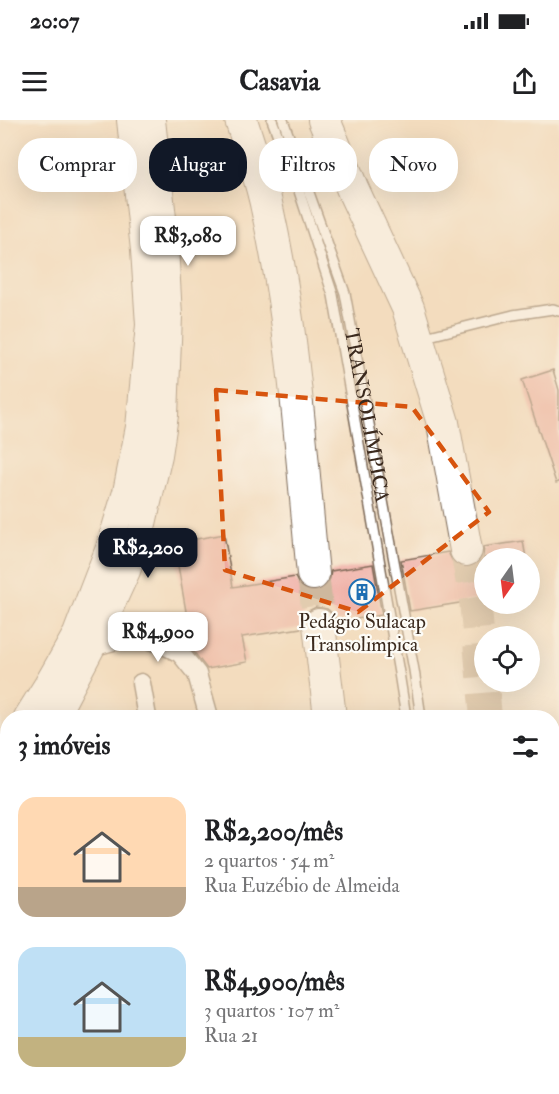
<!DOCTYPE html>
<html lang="pt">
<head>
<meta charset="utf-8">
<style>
  :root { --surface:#fff; --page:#f2f2f2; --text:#202124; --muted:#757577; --accent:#111827 }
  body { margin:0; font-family:"IM FELL Double Pica",serif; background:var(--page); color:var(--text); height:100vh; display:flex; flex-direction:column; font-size:22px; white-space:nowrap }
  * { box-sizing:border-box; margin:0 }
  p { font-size:20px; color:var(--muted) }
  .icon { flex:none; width:33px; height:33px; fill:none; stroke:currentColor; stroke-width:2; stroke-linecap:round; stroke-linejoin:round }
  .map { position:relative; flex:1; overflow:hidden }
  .drawer { position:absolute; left:0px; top:590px; width:560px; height:386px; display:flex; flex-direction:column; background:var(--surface); border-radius:24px 24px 0 0; box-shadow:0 6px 24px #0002 }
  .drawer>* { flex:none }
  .banner { position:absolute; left:18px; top:18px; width:524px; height:54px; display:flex; gap:12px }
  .needle { width:39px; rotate:194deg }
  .buttons { position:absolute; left:474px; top:428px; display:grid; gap:12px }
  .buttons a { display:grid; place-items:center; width:66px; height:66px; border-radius:50%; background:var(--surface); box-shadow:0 6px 24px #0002; font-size:30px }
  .price { position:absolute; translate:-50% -51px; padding:0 14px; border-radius:12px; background:#fff; color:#222; font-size:20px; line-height:39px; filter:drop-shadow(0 2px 3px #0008) }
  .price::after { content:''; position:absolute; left:50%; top:36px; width:18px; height:14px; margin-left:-9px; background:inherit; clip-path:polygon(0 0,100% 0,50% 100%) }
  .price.on { background:var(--accent); color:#fff }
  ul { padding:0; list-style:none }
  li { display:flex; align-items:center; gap:18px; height:150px; padding:0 18px }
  li span { display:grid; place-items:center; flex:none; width:168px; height:120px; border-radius:18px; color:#555 }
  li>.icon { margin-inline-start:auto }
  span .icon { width:72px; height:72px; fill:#fffc; stroke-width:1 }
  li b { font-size:26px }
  h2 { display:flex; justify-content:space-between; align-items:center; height:72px; padding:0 18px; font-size:26px }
  .tag { padding:0 21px; border-radius:24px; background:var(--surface); box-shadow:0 6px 24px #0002; font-size:21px; line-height:54px }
  .tag.on { background:var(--accent); color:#fff }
  .status { display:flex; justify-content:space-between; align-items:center; height:42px; padding:0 30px; background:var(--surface); direction:ltr }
  .status svg { height:16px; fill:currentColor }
  header { display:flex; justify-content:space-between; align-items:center; height:78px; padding:0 18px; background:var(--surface); font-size:27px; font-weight:700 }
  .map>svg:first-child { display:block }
  .building { fill:#eda196 }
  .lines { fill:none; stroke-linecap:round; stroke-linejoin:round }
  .motorway-tunnel { stroke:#ceb89e; stroke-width:32; stroke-dasharray:32 16; stroke-linecap:butt }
  .service-casing { stroke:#7b6856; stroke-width:12 }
  .minor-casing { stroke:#7b6856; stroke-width:21 }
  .secondary-casing { stroke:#7b6856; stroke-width:28 }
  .motorway-casing { stroke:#7b6856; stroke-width:34 }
  .service { stroke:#fff; stroke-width:9 }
  .minor { stroke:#fff; stroke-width:18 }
  .secondary { stroke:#fff; stroke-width:26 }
  .motorway { stroke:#fff; stroke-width:32 }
  .marked { fill:none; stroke:#d7540e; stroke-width:4.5; stroke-dasharray:12 8; stroke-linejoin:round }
  .labels { text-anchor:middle; stroke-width:4.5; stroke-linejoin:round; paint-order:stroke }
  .street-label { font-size:20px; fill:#3b2a1e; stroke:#fdfcf7 }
  .poi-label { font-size:20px; fill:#3b2a1e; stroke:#fdfcf7 }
</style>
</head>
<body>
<div class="status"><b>20:07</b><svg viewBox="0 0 49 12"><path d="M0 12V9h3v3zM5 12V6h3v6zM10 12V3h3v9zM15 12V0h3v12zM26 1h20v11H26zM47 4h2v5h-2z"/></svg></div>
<header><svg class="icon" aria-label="menu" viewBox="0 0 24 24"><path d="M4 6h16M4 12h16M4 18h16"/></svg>Casavia<svg class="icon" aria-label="share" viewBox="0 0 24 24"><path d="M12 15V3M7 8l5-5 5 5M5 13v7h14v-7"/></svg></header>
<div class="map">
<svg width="559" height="974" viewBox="0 0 559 974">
  <rect width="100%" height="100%" fill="#fdfcf7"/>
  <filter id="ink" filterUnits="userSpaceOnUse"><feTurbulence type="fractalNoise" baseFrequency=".0167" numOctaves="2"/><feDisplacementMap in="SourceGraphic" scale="12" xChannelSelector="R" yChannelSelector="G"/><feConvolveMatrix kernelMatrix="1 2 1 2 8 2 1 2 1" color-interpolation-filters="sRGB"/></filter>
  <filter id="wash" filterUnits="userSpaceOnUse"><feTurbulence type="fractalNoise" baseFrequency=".008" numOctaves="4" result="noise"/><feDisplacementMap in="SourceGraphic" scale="24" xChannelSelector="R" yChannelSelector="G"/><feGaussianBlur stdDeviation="1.35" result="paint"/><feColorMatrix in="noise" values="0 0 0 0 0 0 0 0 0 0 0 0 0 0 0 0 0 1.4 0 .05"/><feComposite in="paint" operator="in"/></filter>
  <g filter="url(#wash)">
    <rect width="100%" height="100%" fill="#f3dcbe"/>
    <g id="blocks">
      <g class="building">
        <path d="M553,250L559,270V362L556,363L522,260Z"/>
        <path d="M224,414L233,467L295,457L299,465L305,470L315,472L323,469L329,462L331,451L373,444L382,495L337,502L333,494L327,489L316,487L308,491L303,497L301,508L242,517L247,542L207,549L193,531L174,423Z"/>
        <path d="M523,421L526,438H484V479L410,491L401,440L448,432L453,442L459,447L469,448L478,443L483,436L484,427Z"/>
      </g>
    </g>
  </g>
  <g filter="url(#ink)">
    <use href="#blocks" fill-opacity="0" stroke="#7b6856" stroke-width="1.5"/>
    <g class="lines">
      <g class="motorway-tunnel">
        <path d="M466,430L475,480L486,597"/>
        <path d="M313,454L319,505"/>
        <path d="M439,974L440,968"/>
      </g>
      <g class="service-casing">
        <g id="service">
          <path d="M272,0L299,71L333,175L399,553L406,597"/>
          <path id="s1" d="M283,0L345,173L414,550L421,597"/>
          <path d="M421,218L513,195L553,189L559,191"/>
          <path d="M0,782H6"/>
          <path d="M0,863H8"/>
          <path d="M0,897L8,896"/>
          <path d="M393,974L394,968"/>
          <path d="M404,974L405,968"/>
        </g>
      </g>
      <g class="minor-casing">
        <g id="minor">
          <path d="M92,527L120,519L141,517L162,524L180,533L197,554L209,597"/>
          <path d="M141,563L147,597"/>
          <path d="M106,968L107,974"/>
          <path d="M280,968L282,974"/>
        </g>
      </g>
      <g class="secondary-casing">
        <g id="secondary">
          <path d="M27,597L47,565L76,514L92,472L109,428L126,372L139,307L149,205L144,130L130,0"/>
          <path d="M55,597L92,527L127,451L141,412L159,335L165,295L169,196L164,107L152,0"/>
          <path d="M0,637L8,627"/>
          <path d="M0,673L8,663"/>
        </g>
      </g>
      <g class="motorway-casing">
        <g id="motorway">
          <path d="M241,0C250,29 261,58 267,88C294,208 301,332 313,454"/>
          <path d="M324,0L353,70L408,188L443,303L466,430"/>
          <path d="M319,505L330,597"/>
          <path d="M358,968L359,974"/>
        </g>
      </g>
      <use href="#service" class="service"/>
      <use href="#minor" class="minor"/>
      <use href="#secondary" class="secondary"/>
      <use href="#motorway" class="motorway"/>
    </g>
  </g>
  <path d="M0 0H559V974H0ZM216,270L412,287L489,392L358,492L225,450Z" fill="#f3dcbe" fill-opacity=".55" fill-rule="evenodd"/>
  <path class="marked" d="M216,270L412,287L489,392L358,492L225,450Z"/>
  <defs>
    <g id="building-ring" transform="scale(1.35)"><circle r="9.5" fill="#fdfcf7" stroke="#1f6fb2" stroke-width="1.5"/><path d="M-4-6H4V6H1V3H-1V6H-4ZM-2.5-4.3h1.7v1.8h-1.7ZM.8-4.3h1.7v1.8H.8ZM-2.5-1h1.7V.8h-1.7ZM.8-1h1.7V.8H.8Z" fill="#1f6fb2"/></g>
  </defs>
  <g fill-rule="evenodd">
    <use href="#building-ring" x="362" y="472"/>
  </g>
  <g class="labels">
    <g class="street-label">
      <text dy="7" stroke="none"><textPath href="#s1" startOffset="308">TRANSOLÍMPICA</textPath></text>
    </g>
    <g class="poi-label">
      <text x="362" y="508">Pedágio Sulacap<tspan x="362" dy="23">Transolimpica</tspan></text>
    </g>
  </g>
</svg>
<div class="buttons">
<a><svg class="needle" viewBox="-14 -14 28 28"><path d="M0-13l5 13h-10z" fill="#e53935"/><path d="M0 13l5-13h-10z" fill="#757577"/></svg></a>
<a><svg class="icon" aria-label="locate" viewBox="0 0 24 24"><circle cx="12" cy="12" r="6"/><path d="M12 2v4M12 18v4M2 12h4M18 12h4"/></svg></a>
</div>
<b class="price" style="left:188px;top:147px">R$3,080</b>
<b class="price on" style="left:148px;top:459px">R$2,200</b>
<b class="price" style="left:158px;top:543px">R$4,900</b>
<div class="banner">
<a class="tag">Comprar</a>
<a class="tag on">Alugar</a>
<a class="tag">Filtros</a>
<a class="tag">Novo</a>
</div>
<section class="drawer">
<h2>3 imóveis<svg class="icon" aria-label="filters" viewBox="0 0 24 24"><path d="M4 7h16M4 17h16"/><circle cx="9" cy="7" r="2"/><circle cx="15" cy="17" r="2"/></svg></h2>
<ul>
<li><span style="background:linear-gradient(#ffd9b3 75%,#b9a48a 0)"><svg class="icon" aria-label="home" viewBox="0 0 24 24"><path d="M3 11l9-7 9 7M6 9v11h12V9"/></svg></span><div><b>R$2,200/mês</b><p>2 quartos · 54 m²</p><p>Rua Euzébio de Almeida</p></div></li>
<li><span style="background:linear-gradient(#bfe0f5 75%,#c2b280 0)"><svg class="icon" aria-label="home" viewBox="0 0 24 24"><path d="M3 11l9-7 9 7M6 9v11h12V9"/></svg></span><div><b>R$4,900/mês</b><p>3 quartos · 107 m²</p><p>Rua 21</p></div></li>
</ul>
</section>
</div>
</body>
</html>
